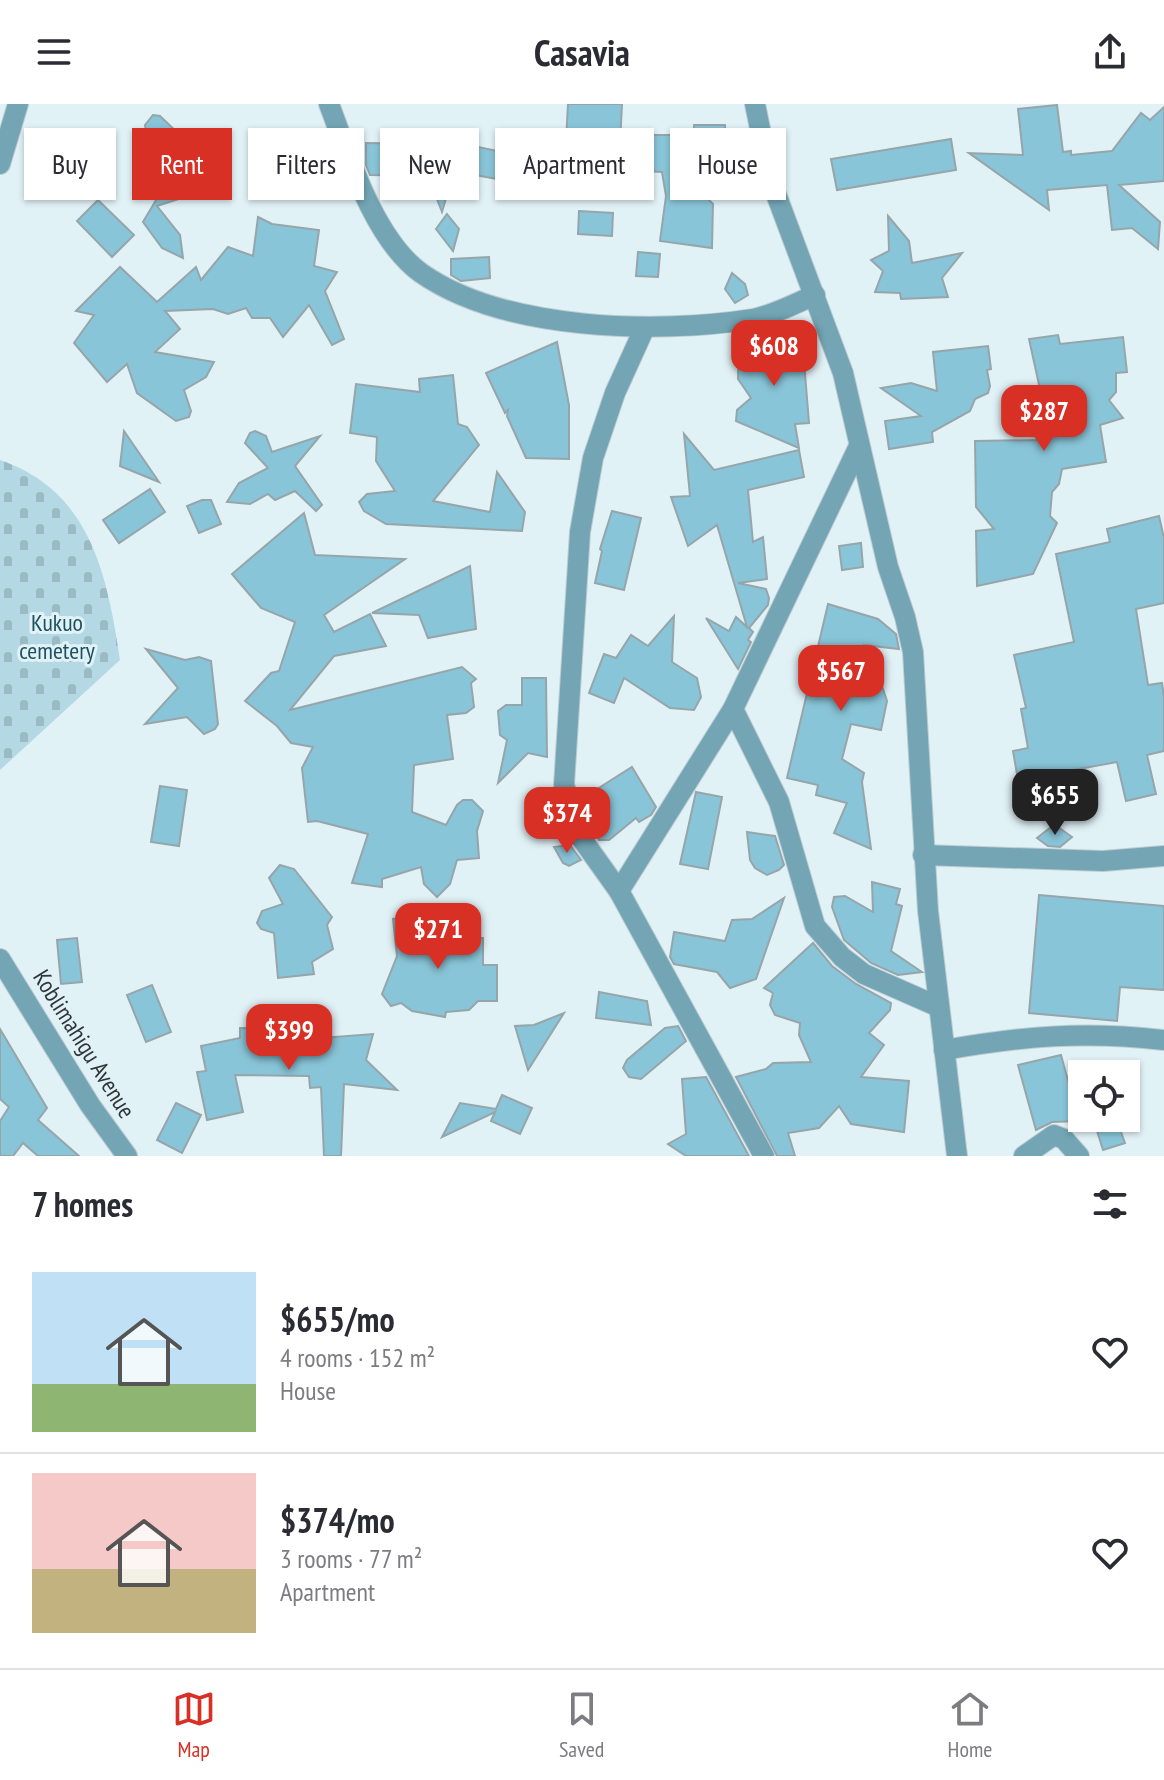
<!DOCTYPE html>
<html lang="en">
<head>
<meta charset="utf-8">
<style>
  :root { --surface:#fff; --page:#f2f2f3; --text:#2b2b33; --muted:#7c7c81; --line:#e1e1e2; --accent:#d93025 }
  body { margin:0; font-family:"PT Sans Narrow",sans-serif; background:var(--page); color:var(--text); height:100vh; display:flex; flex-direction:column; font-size:30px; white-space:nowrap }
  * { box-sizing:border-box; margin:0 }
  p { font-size:26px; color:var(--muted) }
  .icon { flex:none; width:44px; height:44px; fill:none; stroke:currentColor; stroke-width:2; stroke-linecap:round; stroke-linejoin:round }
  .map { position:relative; height:1052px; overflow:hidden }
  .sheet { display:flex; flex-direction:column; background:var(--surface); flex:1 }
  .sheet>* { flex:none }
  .guide { position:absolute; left:24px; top:24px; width:1116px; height:72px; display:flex; gap:16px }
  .buttons { position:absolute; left:1068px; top:956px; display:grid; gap:16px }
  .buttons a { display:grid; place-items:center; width:72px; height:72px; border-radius:0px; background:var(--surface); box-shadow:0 2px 6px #0004; font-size:40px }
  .price { position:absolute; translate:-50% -68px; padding:0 18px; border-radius:16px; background:var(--accent); color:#fff; font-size:26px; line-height:52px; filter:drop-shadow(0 2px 4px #0008) }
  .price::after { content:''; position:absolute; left:50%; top:48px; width:24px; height:18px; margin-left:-12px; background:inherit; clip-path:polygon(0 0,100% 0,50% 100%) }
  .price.on { background:#222; color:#fff }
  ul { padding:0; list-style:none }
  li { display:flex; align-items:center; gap:24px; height:200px; padding:0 32px }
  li+li { border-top:2px solid var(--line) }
  li span { display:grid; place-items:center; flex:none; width:224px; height:160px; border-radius:0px; color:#555 }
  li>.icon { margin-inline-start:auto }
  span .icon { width:96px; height:96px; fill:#fffc; stroke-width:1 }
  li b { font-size:34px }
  h2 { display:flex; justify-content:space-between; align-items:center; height:96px; padding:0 32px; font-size:34px }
  .pill { padding:0 28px; border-radius:0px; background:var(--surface); box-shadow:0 2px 6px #0004; font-size:28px; line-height:72px }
  .pill.on { background:var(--accent); color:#fff }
  header { display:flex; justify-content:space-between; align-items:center; height:104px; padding:0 32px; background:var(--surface); font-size:36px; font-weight:700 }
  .dock { display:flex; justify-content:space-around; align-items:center; height:112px; border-top:2px solid var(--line); background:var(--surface); font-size:22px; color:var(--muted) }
  .dock a { display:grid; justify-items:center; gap:4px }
  .dock .on { color:var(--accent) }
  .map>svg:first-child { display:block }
  .cemetery { fill:url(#cemetery-stones) }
  .building { fill:#89c5d8; stroke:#96a5aa; stroke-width:2 }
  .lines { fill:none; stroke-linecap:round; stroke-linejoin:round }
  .minor-casing { stroke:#beccd1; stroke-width:22 }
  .minor { stroke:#73a5b4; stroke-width:20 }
  .labels { text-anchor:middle; stroke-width:6; stroke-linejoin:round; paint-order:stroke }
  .park-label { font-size:24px; fill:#1e515f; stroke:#e1f2f7 }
  .street-label { font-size:24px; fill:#303638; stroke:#e1f2f7 }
</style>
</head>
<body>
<header><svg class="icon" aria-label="menu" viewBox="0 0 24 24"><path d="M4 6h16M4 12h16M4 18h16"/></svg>Casavia<svg class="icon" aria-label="share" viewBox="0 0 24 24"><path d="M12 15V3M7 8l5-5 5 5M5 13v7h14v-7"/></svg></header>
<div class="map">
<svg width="1164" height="1052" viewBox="0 0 1164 1052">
  <defs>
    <pattern id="cemetery-stones" width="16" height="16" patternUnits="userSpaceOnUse" patternTransform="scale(2)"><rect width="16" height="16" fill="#b4d9e4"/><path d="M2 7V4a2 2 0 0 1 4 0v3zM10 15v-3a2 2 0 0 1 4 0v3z" fill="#9bbbc4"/></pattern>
  </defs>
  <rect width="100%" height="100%" fill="#e1f2f7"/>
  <path class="cemetery" d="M0,356C91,387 107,471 120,556L0,666Z"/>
  <g class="building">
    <path d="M568,0H622L620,40L566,38Z"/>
    <path d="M1057,1L1063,48L1071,47V51L1112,47L1141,9L1150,16L1164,3V77L1119,81L1160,118L1158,145L1132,124L1112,126L1107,81L1047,86L1049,106L969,49L1023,51L1018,5Z"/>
    <path d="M153,11L160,12L184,35L220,45L226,55L220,71L225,85L200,88L157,102L180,131L183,154L162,144L143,118L165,81L150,72L145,62L165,44L146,28L145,21Z"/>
    <path d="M694,21H725L726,52H709L712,81L705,92L713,100L712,144L660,137L666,92L662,68L646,67V31H694Z"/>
    <path d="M951,35L956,66L837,86L831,55Z"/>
    <path d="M366,39L464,40L502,48L497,75L454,67L442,108L428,72L370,71L366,61Z"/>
    <path d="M98,96L134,131L112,153L77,117Z"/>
    <path d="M579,107L613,109L612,132L578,130Z"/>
    <path d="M447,110L459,125L453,147L436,125Z"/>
    <path d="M888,112L909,137L912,159L962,149L942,174L948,193L901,195L900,189L875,188L883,167L871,156L889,147Z"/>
    <path d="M258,113L272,120L319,126L314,162L337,168L325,187L344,235L332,241L309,201L283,233L270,214H252L246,204L228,210L213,205L165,207L180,225L155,248L214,258L206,273L184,286L191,307L189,313L176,317L137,289L127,260L107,278L74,239L94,211L76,207L120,163L157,198L196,163L201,176L228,143L253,152Z"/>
    <path d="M638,148L660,150L658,173L636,172Z"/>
    <path d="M489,153L490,174L461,177L451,171V155Z"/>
    <path d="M732,169L745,180L748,191L735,199L725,185Z"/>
    <path d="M1058,231L1060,240L1123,233L1127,268L1116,269V288L1109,296L1123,314L1100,321L1106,358L1062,365L1059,380L1052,388L1050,412L1057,419L1033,470L977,482L976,427L994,425L976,403L975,337L1042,336L1036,300L1043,299L1029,235Z"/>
    <path d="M753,234L769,240L776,237L810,244L804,257L809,319L795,320L799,344L736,317L737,306L751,294L738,275L739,237Z"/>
    <path d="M557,238L569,301V355L526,354L507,312L508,306L505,309L486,269Z"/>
    <path d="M988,242L991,265L987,266L990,282L988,289L975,295L970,307L932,328L933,338L889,345L885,317L921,312L881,284L911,279L937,287L933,248Z"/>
    <path d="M453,271L458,320L467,323L479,341L433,397L490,408L497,368L525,408L522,427L386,420L364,407L359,398L367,390L395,387L376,357L377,333L350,329L356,280L420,288L419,275Z"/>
    <path d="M124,327L159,378L120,362Z"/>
    <path d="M255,327L266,332L272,348L320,332L295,362L322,401L316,407L295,387L275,396L268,390L250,400L227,398L239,379L268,364L245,339L250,329Z"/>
    <path d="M684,330L714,366L799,346L804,373L748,386L753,438L763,433L767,475L738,479L766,485L769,494L768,501L749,524L753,528L748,536L751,538L738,565L706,514L729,527L736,513L747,523L717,421L688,442L671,393L690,392Z"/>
    <path d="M150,385L165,408L119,439L103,416Z"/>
    <path d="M202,396H211L221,420L199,429L187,402Z"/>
    <path d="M612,407L641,414L624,486L595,479L602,447L600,445Z"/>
    <path d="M304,409L315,451L405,455L324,511L334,528L370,510L386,542L334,552L290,606L462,563L476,575L471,579L474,603L466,609L447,611L453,655L414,661L412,708L446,721L457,701L463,696H472L483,707L477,727L479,754L457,756L450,780L437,793L424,780L421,763L382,775V783L352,779L368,730L317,717L308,718L302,664L313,643L291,639L277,622L245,597L271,569L279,567L295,518L261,504L232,470Z"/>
    <path d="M1159,412L1164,434V499L1136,505L1148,581L1162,579L1164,594V647L1147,651L1156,690L1126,697L1117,658L1018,676L1013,647L1028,644L1021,605L1026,604L1014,551L1074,538L1056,450L1110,438L1107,425Z"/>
    <path d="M861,439L863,463L842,466L839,442Z"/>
    <path d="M470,462L476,525L428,534L419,511L372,509Z"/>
    <path d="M828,500L878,515L896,530L899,545L864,541L877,579L882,582L887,597L881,626L851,620L842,655L864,669L862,678L871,745L834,729L847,699L816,691L818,681L787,674Z"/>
    <path d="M674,512L672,558L697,574L701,593L694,606L670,604L624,574L614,599L589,589L604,550L616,554L631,531L648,542Z"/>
    <path d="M146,545L185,556L199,553L211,557L218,620L215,625L204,630L187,613L145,620L178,584Z"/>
    <path d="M522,574H546L547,653L528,649L498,679L507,636L500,631L498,607L506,601H522Z"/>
    <path d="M632,663L656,703L651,711L639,718L636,714L609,736H599L584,704L597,692L594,687Z"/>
    <path d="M160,682L187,686L179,742L151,738Z"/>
    <path d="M696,688L722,693L708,765L680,760Z"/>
    <path d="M1051,723H1058L1072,733L1060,743L1048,742L1037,734Z"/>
    <path d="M747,728L775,732L784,761L779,766L767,771L755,764L750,756Z"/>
    <path d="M570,741L581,756L569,762L563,759L554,743Z"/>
    <path d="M280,761L294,765L332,813L327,821L333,845L312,858L314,870L278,874L274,829L261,825L257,819L262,807L283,800L269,774Z"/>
    <path d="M872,778L900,785L896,800L902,802L891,847L922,868L898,871L871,859L844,836L832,803L834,793L845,792L873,808Z"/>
    <path d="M1039,791L1164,802V886L1120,883L1117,917L1029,909Z"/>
    <path d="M784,794L756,875L730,884L717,868L674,860L670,853L674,828L725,837L732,816L752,815Z"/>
    <path d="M440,810L423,834H483V861H497V897H478L469,906L446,908L445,913L412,907L401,899L391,902L382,890L397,852L393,815Z"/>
    <path d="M77,834L82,878L61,880L57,836Z"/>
    <path d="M813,839L832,862L856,880L891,899L890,906L869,929L884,941L861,973L909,977L904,1028L851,1020L839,1002L819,1024L788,1029L795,1052H777L736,973L766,965L773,959L811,958L799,931L800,919L775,911L770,901L773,889L764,884Z"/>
    <path d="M152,881L171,928L146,938L127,891Z"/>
    <path d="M599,888L647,897L651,921L596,914Z"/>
    <path d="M564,909L528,966L515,922L534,921Z"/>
    <path d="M678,922L686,937L641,975L629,973L623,964L627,956L665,924Z"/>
    <path d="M240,924L296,925L295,936L373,930L366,956L397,986L344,980L341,1052H324L321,983L310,984L309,972L235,971L243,1008L207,1016L197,968L206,967L201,942L240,934Z"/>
    <path d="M0,925L47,1004L38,1016L79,1052H38L23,1039L13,1052H0V1017L9,1003L0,995Z"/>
    <path d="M1061,951L1079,1017L1052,1018L1036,1026L1018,961Z"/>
    <path d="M706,973L749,1052H686L668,1040L686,1030L682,975Z"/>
    <path d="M502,991L532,1004L520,1030L491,1017L495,1008L442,1033L460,999L496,1005Z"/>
    <path d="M176,999L201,1011L182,1049L157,1036Z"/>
    <path d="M1093,1014H1116L1125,1039L1103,1046Z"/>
  </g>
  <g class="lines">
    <g class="minor-casing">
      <g id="minor">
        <path d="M329,0C349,53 374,135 421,169C504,227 657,230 753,215C774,211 796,199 815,191"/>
        <path d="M755,0L770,74L843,269L888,463L905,513L913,548L928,807L957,1052"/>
        <path d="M0,60L18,0"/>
        <path d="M645,223L615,289L593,354L580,428L564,681L579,731L619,787L764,1052"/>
        <path d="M733,605L779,698L815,822L842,853L864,870L939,903"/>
        <path d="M923,751L1103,757L1164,752"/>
        <path d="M619,787L733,605L859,342"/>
        <path d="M0,855L90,1001L127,1052"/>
        <path d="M944,946C1024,932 1082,927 1164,936"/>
        <path d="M1024,1052L1054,1031L1064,1035L1079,1052"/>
      </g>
    </g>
    <use href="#minor" class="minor"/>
  </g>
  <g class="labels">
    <g class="park-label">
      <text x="57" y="527">Kukuo<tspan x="57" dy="28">cemetery</tspan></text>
    </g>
    <g class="street-label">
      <text transform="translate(84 940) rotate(58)" y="8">Koblimahigu Avenue</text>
    </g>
  </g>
</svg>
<div class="buttons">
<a><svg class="icon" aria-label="locate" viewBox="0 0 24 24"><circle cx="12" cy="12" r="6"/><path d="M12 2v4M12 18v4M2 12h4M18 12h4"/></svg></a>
</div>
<b class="price" style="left:774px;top:284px">$608</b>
<b class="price" style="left:1044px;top:349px">$287</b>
<b class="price" style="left:841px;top:609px">$567</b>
<b class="price on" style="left:1055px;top:733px">$655</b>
<b class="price" style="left:567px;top:751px">$374</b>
<b class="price" style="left:438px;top:867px">$271</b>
<b class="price" style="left:289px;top:968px">$399</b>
<div class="guide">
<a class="pill">Buy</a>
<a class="pill on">Rent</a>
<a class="pill">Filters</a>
<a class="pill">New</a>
<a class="pill">Apartment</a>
<a class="pill">House</a>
</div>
</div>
<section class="sheet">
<h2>7 homes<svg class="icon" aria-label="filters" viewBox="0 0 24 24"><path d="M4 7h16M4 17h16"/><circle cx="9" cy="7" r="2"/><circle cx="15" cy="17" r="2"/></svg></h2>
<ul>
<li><span style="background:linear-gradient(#bfe0f5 70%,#8fb573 0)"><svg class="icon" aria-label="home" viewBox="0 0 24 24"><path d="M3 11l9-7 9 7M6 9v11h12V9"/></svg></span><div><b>$655/mo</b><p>4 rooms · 152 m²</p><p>House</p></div><svg class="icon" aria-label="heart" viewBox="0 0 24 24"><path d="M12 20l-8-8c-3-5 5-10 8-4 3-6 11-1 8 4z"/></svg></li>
<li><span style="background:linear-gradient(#f6c9c9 60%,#c2b280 0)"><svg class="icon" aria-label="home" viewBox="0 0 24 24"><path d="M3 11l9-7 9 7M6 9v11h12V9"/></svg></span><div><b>$374/mo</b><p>3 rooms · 77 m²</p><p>Apartment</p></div><svg class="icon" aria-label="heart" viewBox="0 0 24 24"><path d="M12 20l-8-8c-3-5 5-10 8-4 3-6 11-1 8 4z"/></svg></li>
</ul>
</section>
<nav class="dock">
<a class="on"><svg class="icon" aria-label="map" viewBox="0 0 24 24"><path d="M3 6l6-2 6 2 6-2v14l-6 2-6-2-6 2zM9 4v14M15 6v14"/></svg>Map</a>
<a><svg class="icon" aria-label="saved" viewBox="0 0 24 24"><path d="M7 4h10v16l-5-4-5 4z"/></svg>Saved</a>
<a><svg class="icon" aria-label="home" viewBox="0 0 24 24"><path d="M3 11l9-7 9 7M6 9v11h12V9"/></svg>Home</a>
</nav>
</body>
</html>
